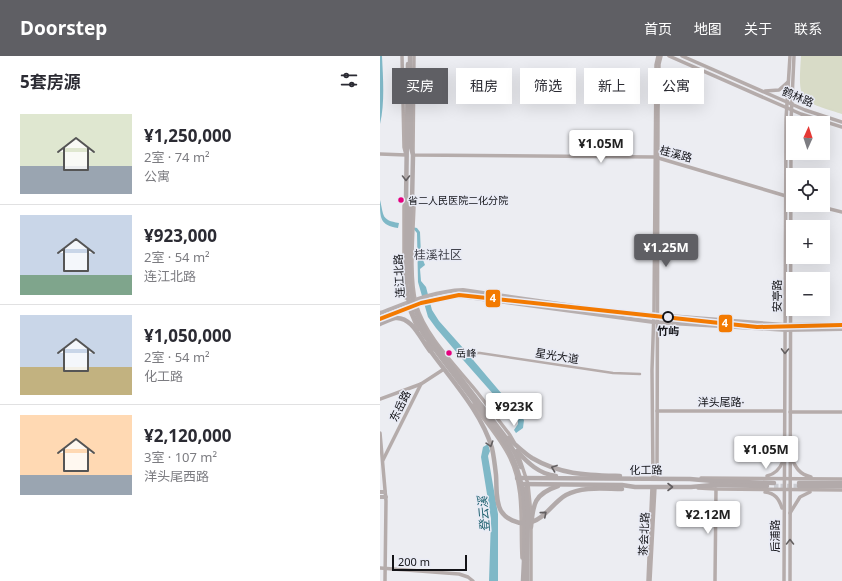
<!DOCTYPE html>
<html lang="zh">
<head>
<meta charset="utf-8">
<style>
  :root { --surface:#fff; --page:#f7f7f7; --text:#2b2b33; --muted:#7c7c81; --line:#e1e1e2; --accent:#5f5f64 }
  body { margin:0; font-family:"Noto Sans","Noto Sans SC",sans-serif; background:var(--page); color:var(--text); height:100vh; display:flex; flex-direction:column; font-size:15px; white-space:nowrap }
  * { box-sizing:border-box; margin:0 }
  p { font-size:13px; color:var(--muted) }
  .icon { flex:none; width:22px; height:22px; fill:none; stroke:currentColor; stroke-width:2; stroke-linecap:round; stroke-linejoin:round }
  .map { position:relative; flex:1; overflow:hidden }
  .side { display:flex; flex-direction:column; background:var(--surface); width:380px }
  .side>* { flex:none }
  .guide { position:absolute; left:12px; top:12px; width:380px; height:36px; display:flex; gap:8px }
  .needle { width:26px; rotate:3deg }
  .buttons { position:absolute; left:406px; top:60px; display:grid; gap:8px }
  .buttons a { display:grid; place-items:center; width:44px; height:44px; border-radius:0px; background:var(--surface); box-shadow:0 4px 16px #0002; font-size:20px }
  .scale { position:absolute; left:12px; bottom:10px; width:75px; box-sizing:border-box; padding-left:4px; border:2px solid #131317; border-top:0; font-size:11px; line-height:14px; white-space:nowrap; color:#131317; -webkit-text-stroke:3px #e9ebf5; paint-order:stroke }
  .price { position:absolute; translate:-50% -34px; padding:0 9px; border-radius:4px; background:#fff; color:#222; font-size:13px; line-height:26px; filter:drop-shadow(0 1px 2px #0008) }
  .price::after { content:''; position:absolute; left:50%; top:24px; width:12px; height:9px; margin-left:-6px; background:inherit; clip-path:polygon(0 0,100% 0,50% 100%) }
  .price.on { background:var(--accent); color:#fff }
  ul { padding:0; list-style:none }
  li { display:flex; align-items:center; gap:12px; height:100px; padding:0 20px }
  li+li { border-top:1px solid var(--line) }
  li span { display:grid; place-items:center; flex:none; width:112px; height:80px; border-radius:0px; color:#555 }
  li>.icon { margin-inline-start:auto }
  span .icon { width:48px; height:48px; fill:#fffc; stroke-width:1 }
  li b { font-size:17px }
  h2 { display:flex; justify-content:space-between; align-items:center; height:48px; padding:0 20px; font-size:17px }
  .chip { padding:0 14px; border-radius:0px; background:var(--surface); box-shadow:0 4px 16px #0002; font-size:14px; line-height:36px }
  .chip.on { background:var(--accent); color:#fff }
  header { display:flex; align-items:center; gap:24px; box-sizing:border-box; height:56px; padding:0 20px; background:var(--accent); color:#fff }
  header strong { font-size:19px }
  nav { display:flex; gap:22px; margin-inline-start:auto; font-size:14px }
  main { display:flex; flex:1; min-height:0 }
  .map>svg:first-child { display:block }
  .green { fill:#d8dbc7 }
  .water { fill:#7fb8c7 }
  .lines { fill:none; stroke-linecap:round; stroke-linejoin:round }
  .highway-tunnel { stroke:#cbccd1; stroke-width:4.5; stroke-dasharray:4.5 2; stroke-linecap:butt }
  .street { stroke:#b6acab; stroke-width:2.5 }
  .secondary { stroke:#b5acab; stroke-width:3.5 }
  .primary { stroke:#b7afaf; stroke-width:4 }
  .highway { stroke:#b2aaaa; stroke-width:4.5 }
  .highway-bridge { stroke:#b2aaaa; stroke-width:4.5 }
  .metro-1-casing { stroke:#e9ebf5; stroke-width:7 }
  .metro-1 { stroke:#f37a01; stroke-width:4 }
  .oneway { stroke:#625e60 }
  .oneway2 { stroke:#646061 }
  .bus-dot { fill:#e5007d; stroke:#e9ebf5; stroke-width:1.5 }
  .stop-dot { fill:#e9ebf5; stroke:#131317; stroke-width:2 }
  .labels { text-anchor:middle; stroke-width:3; stroke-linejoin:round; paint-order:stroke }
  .bus-label { font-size:10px; fill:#131317; stroke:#e9ebf5; text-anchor:start }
  .street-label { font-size:11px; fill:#131317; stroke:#e9ebf5 }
  .stop-label { font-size:11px; font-weight:bold; fill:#131317; stroke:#e9ebf5 }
  .neighbourhood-label { font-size:12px; fill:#42434c; stroke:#e9ebf5 }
  .water-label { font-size:12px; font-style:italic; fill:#1a5e6c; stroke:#e9ebf5 }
  .line-badge { stroke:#e9ebf5; stroke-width:1.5 }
  .badge-label { font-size:11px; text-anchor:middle; font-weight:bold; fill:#fff }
</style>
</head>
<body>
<header>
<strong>Doorstep</strong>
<nav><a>首页</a><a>地图</a><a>关于</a><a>联系</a></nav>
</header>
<main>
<section class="side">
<h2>5套房源<svg class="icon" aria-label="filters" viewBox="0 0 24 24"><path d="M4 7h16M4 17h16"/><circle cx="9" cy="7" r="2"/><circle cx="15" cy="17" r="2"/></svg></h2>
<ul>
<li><span style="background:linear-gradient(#dfe7d0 65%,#9aa5b1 0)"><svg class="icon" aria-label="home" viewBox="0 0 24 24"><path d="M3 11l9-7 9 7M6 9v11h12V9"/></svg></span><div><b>¥1,250,000</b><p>2室 · 74 m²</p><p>公寓</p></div></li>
<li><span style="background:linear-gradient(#c9d6e8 75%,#7fa58c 0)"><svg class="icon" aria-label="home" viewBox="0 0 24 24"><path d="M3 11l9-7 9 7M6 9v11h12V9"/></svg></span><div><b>¥923,000</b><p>2室 · 54 m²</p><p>连江北路</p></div></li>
<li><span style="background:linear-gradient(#c9d6e8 65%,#c2b280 0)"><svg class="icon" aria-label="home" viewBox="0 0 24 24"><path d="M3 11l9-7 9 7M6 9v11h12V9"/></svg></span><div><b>¥1,050,000</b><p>2室 · 54 m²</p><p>化工路</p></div></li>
<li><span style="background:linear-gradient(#ffd9b3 75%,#9aa5b1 0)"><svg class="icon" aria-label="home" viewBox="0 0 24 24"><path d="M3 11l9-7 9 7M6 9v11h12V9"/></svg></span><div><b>¥2,120,000</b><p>3室 · 107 m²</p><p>洋头尾西路</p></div></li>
</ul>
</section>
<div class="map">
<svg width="462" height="525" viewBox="0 0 462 525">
  <rect width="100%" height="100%" fill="#ecedf2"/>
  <path class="green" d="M421,0H462V58C419,44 418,47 421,0Z"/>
  <g class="water">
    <path d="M0,0H2C3,22 5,47 0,68Z"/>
    <path d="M0,144C4,160 1,164 19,167L18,172C0,169 0,163 0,144Z"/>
    <path d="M32,171L37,172L40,176L41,199L45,209L40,213L41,225L46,231L52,254L59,265L83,292L144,364L143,372L136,377L134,374L138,368V365L129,356L84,305L56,272L48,261L38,226L37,177Z"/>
    <path d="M108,388L110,395L108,400L118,458V525H109L111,463L101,401L103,391Z"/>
  </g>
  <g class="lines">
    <path class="highway-tunnel" d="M394,430H419"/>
    <path class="street" d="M92,301L97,297H100L233,317L260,318"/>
    <g class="secondary">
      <path d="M34,0L33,99L275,101L406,140"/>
      <path d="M289,0L421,58L462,71"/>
      <path d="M302,0L425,54L462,66"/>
      <path d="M385,35L399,34L408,26"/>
      <path d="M423,67L435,65"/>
      <path d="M0,98L26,99L24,91L22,0"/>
      <path d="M26,145L24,150V218L26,242"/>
      <path d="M32,146L34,150C33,180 29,219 36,248C45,280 76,310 97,336C108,350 119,365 130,379L134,386"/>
      <path d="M434,149L462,156"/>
      <path d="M28,250L38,274"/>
      <path d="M0,343L41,328"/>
      <path d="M93,349C106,366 121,383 130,402C145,433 140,468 142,502"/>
      <path d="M277,355H404"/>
      <path d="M410,356H462"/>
      <path d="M0,377L6,445L5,525"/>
      <path d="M138,398L148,428L151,458"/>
      <path d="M411,401C416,412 419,418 431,421"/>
      <path d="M3,404L41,328L64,313"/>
      <path d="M387,420C395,418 400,413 403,405"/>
      <path d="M273,422L272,314L274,254L276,9L278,0"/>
      <path d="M277,422L278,55L279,8L281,0"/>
      <path d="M321,422L462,423"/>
      <path d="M318,432L336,433L462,434"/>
      <path d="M385,436C395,437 399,443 402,452"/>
      <path d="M410,457L420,441L430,436"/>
      <path d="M0,512L79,518L88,521L93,525"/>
      <path d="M151,525V470"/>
      <path d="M268,525L272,431"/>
      <path d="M270,525L275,431"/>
      <path d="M335,525L336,433"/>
      <path d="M404,525L406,63L410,0"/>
      <path d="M410,525L411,65L414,0"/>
    </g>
    <g class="primary">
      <path d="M0,257C27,247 54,235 83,234L222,254L277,259L406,269L462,268"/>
      <path d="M0,262L43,246L79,240L273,266L406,274L462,273"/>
      <path d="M0,436H5"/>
      <path d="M0,441H6"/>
    </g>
    <g class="highway">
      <path d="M30,0L31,91L33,99L32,146L31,150L30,163"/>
      <path d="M27,163V150L26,145L28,8"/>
      <path d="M0,268C5,266 10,263 15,262C32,260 41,284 50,295"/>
      <path d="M137,395C148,407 159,418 176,420"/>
      <path d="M137,422L310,423L333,425L394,427"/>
      <path d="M419,427H462"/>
      <path d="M139,428L242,429L255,431H311L333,429L387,430"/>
      <path d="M419,430H462"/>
      <path d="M151,471C153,448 154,438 178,430"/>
      <path d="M143,525L144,504"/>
      <path d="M147,525V504"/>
    </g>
    <g class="highway-bridge">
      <path d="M27,163L26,225L28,242L33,259L44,279L121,381C149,423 145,456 144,504"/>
      <path d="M30,163V225L32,241L37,258L47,278L124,379L135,397L141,411"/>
      <path d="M48,287L52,297C74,327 101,356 112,392C114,401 115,410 116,419C117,431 115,444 121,455C126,463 137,468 147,467C164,465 172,447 186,439C203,430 224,433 242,433"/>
      <path d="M128,382C136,389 144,397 152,402C181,419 208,419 240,420"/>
      <path d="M146,432L148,457L147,504"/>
    </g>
    <g class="metro-1-casing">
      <path id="metro-1" d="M0,263L41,247L79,239L377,271L462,269"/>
    </g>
    <use href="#metro-1" class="metro-1"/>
  </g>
  <defs><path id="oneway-chevron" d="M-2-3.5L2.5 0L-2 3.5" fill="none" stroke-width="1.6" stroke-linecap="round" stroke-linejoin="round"/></defs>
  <g class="oneway">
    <use href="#oneway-chevron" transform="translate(26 122) rotate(90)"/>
    <use href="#oneway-chevron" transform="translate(110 388) rotate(73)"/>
    <use href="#oneway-chevron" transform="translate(174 412) rotate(-160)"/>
    <use href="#oneway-chevron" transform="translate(290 431)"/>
    <use href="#oneway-chevron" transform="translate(164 458) rotate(-41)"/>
  </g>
  <g class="oneway2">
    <use href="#oneway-chevron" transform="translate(405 295) rotate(91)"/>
    <use href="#oneway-chevron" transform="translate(410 486) rotate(-90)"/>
  </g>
  <g class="bus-dot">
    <circle cx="21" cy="144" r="3.5"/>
    <circle cx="69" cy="297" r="3.5"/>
  </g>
  <circle class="stop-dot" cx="288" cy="261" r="5"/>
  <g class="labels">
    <g class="bus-label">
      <text x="28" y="148">省二人民医院二化分院</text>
      <text x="76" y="301">岳峰</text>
    </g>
    <g class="street-label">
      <text transform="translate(418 41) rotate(23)" y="4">鹤林路</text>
      <text transform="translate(296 98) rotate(15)" y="4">桂溪路</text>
      <text transform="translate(19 220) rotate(-93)" y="4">连江北路</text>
      <text transform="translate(397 240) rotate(-90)" y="4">安亭路</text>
      <text transform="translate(177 300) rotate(9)" y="4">星光大道</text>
      <text x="341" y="350">洋头尾路·</text>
      <text transform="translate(20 350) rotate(-64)" y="4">东岳路</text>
      <text transform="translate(266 414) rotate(-1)" y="4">化工路</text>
      <text transform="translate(264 478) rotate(-87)" y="4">茶会北路</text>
      <text transform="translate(395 480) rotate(-90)" y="4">后浦路</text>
    </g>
    <g class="stop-label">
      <text x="288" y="279">竹屿</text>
    </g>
    <g class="neighbourhood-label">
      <text x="58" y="203">桂溪社区</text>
    </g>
    <g class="water-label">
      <text transform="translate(104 458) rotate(-95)" y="4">登云溪</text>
    </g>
  </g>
  <g class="line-badge">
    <rect x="105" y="233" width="16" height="19" rx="4" fill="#f37a01"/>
    <rect x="338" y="258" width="15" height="19" rx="4" fill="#f37a01"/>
  </g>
  <g class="badge-label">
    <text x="113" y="246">4</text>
    <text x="345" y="271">4</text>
  </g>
</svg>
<div class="buttons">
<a><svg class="needle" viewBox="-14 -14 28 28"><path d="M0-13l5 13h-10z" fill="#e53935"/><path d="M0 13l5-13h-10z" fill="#7c7c81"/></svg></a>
<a><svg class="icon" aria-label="locate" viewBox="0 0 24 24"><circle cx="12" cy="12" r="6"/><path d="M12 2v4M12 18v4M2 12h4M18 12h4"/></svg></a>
<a>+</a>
<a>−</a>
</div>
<div class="scale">200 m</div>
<b class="price" style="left:221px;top:108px">¥1.05M</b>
<b class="price on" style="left:286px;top:212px">¥1.25M</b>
<b class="price" style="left:134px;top:371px">¥923K</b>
<b class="price" style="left:386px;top:414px">¥1.05M</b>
<b class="price" style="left:328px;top:479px">¥2.12M</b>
<div class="guide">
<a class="chip on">买房</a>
<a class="chip">租房</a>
<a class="chip">筛选</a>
<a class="chip">新上</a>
<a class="chip">公寓</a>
</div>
</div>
</main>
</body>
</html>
